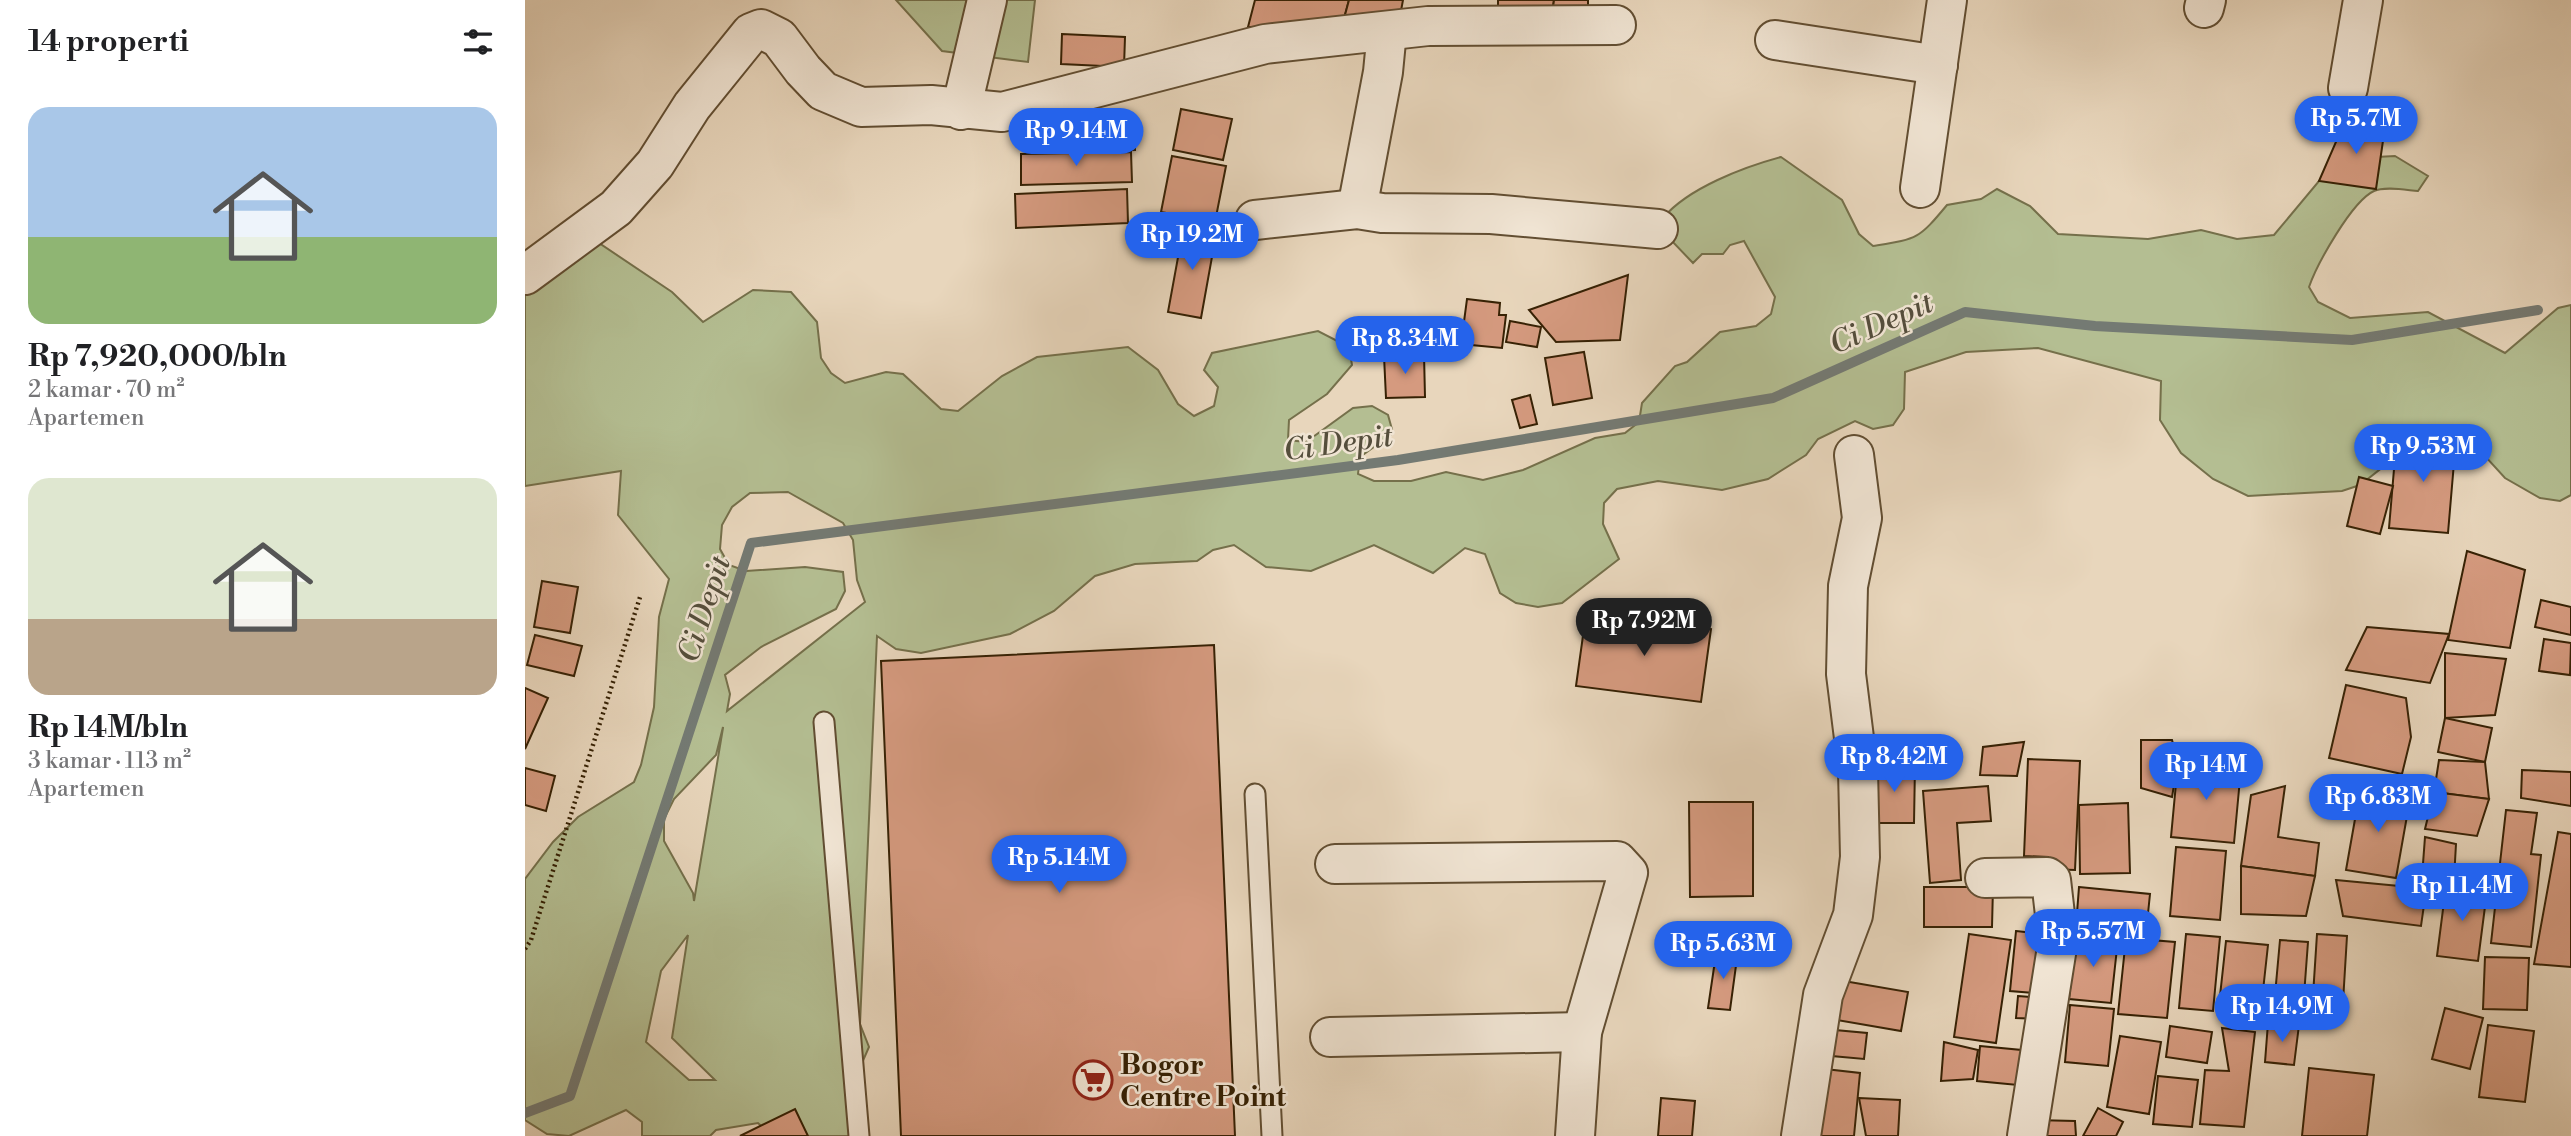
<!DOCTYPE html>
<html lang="id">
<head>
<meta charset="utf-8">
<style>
  :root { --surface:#fff; --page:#f2f2f2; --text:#202124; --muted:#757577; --accent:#2563eb }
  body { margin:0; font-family:"Libre Bodoni",serif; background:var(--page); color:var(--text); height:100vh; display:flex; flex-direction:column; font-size:26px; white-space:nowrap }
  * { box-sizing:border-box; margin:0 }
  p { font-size:23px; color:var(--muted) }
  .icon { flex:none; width:38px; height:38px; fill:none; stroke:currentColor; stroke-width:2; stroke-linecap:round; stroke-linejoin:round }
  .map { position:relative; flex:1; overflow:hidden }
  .side { display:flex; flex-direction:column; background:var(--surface); width:525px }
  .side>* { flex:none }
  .price { position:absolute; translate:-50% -60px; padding:0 16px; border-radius:24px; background:var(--accent); color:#fff; font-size:23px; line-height:46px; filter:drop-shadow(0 2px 4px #0008) }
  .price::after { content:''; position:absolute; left:50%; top:42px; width:21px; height:16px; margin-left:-10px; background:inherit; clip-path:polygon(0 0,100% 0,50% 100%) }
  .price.current { background:#222; color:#fff }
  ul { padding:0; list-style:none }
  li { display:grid; align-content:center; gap:14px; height:371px; padding:0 28px }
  li span { display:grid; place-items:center; height:217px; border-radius:21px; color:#555 }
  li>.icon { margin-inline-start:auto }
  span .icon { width:126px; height:126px; fill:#fffc; stroke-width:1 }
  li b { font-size:30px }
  h2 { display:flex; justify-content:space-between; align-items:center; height:84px; padding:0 28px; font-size:30px }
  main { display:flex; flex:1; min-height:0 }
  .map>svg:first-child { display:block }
  .green { fill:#b4be92; stroke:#75704b; stroke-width:2; fill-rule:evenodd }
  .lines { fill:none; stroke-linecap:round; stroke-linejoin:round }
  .stream { stroke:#747a73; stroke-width:10 }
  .building { fill:#d59a7f; stroke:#362104; stroke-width:2 }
  .service-casing { stroke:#624e32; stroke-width:23 }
  .minor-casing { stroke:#624e32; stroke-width:42 }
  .path { stroke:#362104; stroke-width:4.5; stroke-dasharray:2 3.5; stroke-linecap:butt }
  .service { stroke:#f0e4d3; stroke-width:19 }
  .minor { stroke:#f0e4d3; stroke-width:38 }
  .labels { text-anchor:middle; stroke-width:5; stroke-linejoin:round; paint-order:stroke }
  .poi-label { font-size:28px; font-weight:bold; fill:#362104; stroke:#f0e4d3; text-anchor:start }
  .water-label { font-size:30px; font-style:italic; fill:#554e3c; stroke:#f0e4d3 }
</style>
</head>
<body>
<main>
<section class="side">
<h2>14 properti<svg class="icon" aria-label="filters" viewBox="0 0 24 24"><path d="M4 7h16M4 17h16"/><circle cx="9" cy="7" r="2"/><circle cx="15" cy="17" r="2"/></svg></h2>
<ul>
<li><span style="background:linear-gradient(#a9c7e8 60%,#8fb573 0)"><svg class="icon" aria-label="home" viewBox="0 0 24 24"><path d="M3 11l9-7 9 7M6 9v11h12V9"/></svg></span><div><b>Rp 7,920,000/bln</b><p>2 kamar · 70 m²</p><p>Apartemen</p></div></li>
<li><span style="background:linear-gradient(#dfe7d0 65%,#b9a48a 0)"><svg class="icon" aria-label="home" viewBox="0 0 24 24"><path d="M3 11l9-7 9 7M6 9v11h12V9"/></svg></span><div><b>Rp 14M/bln</b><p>3 kamar · 113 m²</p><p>Apartemen</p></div></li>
</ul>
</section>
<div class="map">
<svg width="2046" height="1136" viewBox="0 0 2046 1136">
  <rect width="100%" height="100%" fill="#e8d6bc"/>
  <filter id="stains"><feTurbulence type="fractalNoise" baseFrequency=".00286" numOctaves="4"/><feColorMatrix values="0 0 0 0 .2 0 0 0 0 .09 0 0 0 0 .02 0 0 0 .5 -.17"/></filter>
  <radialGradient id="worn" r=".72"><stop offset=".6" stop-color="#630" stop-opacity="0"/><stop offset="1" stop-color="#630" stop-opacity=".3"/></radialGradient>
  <g class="green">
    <path d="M371,0H510L503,62L417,51Z"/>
    <path d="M1870,156L1903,176L1893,191C1881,190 1860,186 1849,191C1827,201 1792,264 1784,287L1793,302L1825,318L1903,312L1980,353L2033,308L2046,305V495L2035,501L2015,498L1980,478L1950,445L1931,439L1886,445L1835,485L1817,491L1723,496L1688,479L1656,453L1635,420L1636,381L1513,348L1441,352L1380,372L1379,409L1368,425L1348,429L1330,421L1293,439L1281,455L1243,479L1197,490L1133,481L1092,489L1079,503L1078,524L1094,559L1037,603L1013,607L991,603L975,593L960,554L940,548L908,573L849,545L786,571L741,567L709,545L688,550L672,561L610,564L570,576L529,611L485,634L396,653L371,649L352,636L335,1024L344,1047L333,1072L330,1136H247L233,1123L191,1130L185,1136H117V1122L101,1110L44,1136L22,1134L0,1120V879L28,842L53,817L109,782L116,765L129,707L134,617L144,579L93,515L96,471L0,486V288L71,241L147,292L178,322L228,290L266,292L292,322L296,358L306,373L320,383L361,372L378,374L416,409L433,411L477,376L512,357L603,347L633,370L653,404L669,416L689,406L693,387L679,370L687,353L793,331L824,347L827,365L802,394L764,420L763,440L781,442L828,408L847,406L863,415L868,433L835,457L833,474L849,481H886L921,472L958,480L998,470L1070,438L1100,433L1114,422L1117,403L1150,366L1162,362L1195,332L1231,326L1246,314L1250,297L1219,241L1205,245L1198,254H1177L1168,263L1144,238L1138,218C1163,188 1219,167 1256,157L1317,200L1334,234L1348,246C1392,239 1393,240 1422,205L1456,199L1472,189L1505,206L1533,234L1623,239L1676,230L1712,239L1749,235L1794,181L1832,158ZM263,492L318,523L328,540L332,580L340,602L202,711L205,694L200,675L236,647L311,609L320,591L318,572L280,567L221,571L204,565L195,549L197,525L207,507L225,493ZM198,727V728L169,901L168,893L139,841V819L149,799L191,755ZM163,935L147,1038L190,1080H164L121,1042L136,971Z"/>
  </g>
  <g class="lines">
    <path class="stream" d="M0,1113L45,1096L226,543L873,460L1248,398L1440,312L1570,326L1827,340L2013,310"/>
  </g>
  <g class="building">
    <path d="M730,0H824L817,26L723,27Z"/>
    <path d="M824,0H878L873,27L817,26Z"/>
    <path d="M973,0H1029L1028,7L973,10Z"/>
    <path d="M1029,0H1063V9L1028,7Z"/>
    <path d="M537,34L600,37L599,67L536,64Z"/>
    <path d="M656,109L707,119L698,160L648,150Z"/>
    <path d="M609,118L610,150L502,152V121Z"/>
    <path d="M1820,121L1860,127L1851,189L1794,181Z"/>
    <path d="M606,152L607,182L496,185V154Z"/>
    <path d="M647,156L701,166L690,222L636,212Z"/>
    <path d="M602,189L603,223L491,228L490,194Z"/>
    <path d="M692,229L676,318L643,312L658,230Z"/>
    <path d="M1103,275L1095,340L1031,342L1004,310Z"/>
    <path d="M942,299L975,303L974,315H981L977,348L936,344Z"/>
    <path d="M985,321L1016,327L1012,347L981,342Z"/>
    <path d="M1059,352L1067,398L1028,405L1020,358Z"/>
    <path d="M899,354L900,397L861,398L859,356Z"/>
    <path d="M1005,395L1012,424L995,428L987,400Z"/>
    <path d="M1872,434L1931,439L1923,533L1864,528Z"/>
    <path d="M1834,477L1868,486L1855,534L1822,526Z"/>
    <path d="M1942,551L2000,570L1985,648L1923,640Z"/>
    <path d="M17,581L53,587L45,633L9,627Z"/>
    <path d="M2016,600L2046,607V635L2010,627Z"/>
    <path d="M1061,614L1186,629L1176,702L1051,686Z"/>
    <path d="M1842,627L1924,634L1905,683L1821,670Z"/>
    <path d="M10,635L57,646L49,676L2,665Z"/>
    <path d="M2019,639L2046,643L2045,675L2014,671Z"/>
    <path d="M689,645L710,1136H376L356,661Z"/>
    <path d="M1920,653L1981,659L1970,715L1920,718Z"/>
    <path d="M1821,685L1881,698L1886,737L1877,774L1804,758Z"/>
    <path d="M0,688L23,698L0,749Z"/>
    <path d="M1920,718L1967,728L1960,762L1913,752Z"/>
    <path d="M1616,740H1647L1653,762L1647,797L1616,788Z"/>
    <path d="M1499,742L1492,776L1455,775L1458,747Z"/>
    <path d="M1503,759L1555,761L1550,870L1522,869L1523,857L1499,856Z"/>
    <path d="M1914,760L1960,762L1964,799L1909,792Z"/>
    <path d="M1653,762L1716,768L1709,843L1646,837Z"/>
    <path d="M1350,765H1390L1389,823H1349Z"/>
    <path d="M0,768L30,776L21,811L0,805Z"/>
    <path d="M1997,770L2046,772V806L1996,798Z"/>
    <path d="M1463,786L1466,821L1432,823L1436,880L1405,883L1398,791Z"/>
    <path d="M1760,786L1753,837L1794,843L1790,876L1716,866L1726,795Z"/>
    <path d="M1835,791L1885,799L1871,878L1821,870Z"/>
    <path d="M1909,792L1964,799L1952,836L1900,829Z"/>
    <path d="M1164,802H1228V896L1165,897Z"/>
    <path d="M1603,803L1605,873L1555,874L1554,805Z"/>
    <path d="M1981,810L2012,813L2006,854L2016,855L2006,947L1966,943Z"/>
    <path d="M2033,832L2046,834V967L2009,964Z"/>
    <path d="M1900,837L1931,844L1929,879L1897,877Z"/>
    <path d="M1651,847L1701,851L1695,920L1645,916Z"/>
    <path d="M1716,866L1790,876L1781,916L1716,914Z"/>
    <path d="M1811,880L1885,887L1901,891L1896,926L1818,916Z"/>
    <path d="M1921,886L1962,891L1953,961L1912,956Z"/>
    <path d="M1399,887H1468L1467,927H1399Z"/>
    <path d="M1554,887L1625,894L1621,933L1551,926Z"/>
    <path d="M1491,931L1526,935L1520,994L1485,991Z"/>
    <path d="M1444,934L1486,940L1471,1043L1429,1037Z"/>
    <path d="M1661,934L1695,937L1688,1011L1654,1008Z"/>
    <path d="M1792,934L1822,936L1818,1002L1787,1011Z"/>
    <path d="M1551,935L1593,939L1586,1003L1544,999Z"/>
    <path d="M1601,938L1650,942L1642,1018L1593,1014Z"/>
    <path d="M1755,940L1783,942L1778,1009L1749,1006Z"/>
    <path d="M1701,941L1743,945L1736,1009L1694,1005Z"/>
    <path d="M1192,947L1212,958L1205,1010L1183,1008Z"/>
    <path d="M1960,957L2004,958L2002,1010L1958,1009Z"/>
    <path d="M1313,980L1383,992L1376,1031L1306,1019Z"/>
    <path d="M1493,996L1517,998L1515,1019L1491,1018Z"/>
    <path d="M1545,1005L1589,1009L1583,1066L1540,1062Z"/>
    <path d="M1920,1008L1958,1018L1945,1069L1907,1059Z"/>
    <path d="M1743,1023L1774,1025L1769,1065L1740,1062Z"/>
    <path d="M1963,1025L2009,1031L2000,1102L1954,1097Z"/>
    <path d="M1645,1026L1687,1032L1682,1063L1641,1057Z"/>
    <path d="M1697,1028L1730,1032L1719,1127L1675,1124L1680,1070L1704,1071Z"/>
    <path d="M1299,1029L1342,1033L1339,1059L1296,1055Z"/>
    <path d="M1595,1036L1636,1042L1624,1114L1582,1107Z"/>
    <path d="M1419,1042L1453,1050L1448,1079L1416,1081Z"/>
    <path d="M1455,1046L1507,1051L1503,1086L1452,1081Z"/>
    <path d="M1291,1068L1335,1073L1329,1136H1284Z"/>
    <path d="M1784,1068L1849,1075L1842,1136H1777Z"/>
    <path d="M1633,1076L1673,1080L1667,1127L1628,1124Z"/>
    <path d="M1136,1098L1170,1101L1167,1136H1133Z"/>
    <path d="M1334,1098L1375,1100L1373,1136H1341Z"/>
    <path d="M1573,1108L1598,1122L1591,1136H1558Z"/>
    <path d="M270,1109L283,1136H215Z"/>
    <path d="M1509,1120L1550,1121L1551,1136H1508Z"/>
  </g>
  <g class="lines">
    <g class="service-casing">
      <g id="service">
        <path d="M299,722L334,1136"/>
        <path d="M730,794L747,1136"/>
      </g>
    </g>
    <g class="minor-casing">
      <g id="minor">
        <path d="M1679,8L1681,0"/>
        <path d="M1250,40L1413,65"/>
        <path d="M1823,88L1838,0"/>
        <path d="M436,110L462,0"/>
        <path d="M1395,188L1422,0"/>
        <path d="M832,209L858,72L862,31"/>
        <path d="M730,220L832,209L857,213L966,214L1133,229"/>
        <path d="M0,275L91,208L130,164L167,106L226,33L236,29L254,38L278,70L298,91L336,107L406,105L477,112L740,44L903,26L1091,25"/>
        <path d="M810,864L1092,861L1103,873L1057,1032L1050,1136"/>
        <path d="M1460,878L1522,877L1526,880L1533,941L1502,1136"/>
        <path d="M805,1037L1057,1032"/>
        <path d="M1276,1136L1298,995L1328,915L1335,857L1333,770L1321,674L1323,586L1337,518L1329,455"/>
      </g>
    </g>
    <path class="path" d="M0,949L6,940L116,594"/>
    <use href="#service" class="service"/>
    <use href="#minor" class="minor"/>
  </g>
  <defs>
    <g id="supermarket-ring" transform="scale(2.0125)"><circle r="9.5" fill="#f0e4d3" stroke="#8f2418" stroke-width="1.5"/><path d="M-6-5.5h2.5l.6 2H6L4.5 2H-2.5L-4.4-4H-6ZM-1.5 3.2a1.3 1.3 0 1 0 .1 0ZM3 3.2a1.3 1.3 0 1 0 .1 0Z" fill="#8f2418"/></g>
  </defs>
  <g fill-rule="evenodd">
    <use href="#supermarket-ring" x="568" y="1080"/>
  </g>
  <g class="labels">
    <g class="poi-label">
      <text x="595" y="1074">Bogor<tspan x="595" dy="32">Centre Point</tspan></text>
    </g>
    <g class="water-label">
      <text transform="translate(1356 323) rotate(-24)" y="10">Ci Depit</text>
      <text transform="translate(813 443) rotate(-8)" y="10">Ci Depit</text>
      <text transform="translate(179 609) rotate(-72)" y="10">Ci Depit</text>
    </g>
  </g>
  <rect width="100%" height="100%" filter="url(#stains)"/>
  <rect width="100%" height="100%" fill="url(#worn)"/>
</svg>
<b class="price" style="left:1831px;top:156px">Rp 5.7M</b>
<b class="price" style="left:551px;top:168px">Rp 9.14M</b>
<b class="price" style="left:667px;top:272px">Rp 19.2M</b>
<b class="price" style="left:880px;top:376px">Rp 8.34M</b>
<b class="price" style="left:1898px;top:484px">Rp 9.53M</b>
<b class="price current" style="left:1119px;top:658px">Rp 7.92M</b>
<b class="price" style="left:1369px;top:794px">Rp 8.42M</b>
<b class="price" style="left:1681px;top:802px">Rp 14M</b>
<b class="price" style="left:1853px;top:834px">Rp 6.83M</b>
<b class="price" style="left:534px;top:895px">Rp 5.14M</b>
<b class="price" style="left:1937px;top:923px">Rp 11.4M</b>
<b class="price" style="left:1568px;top:969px">Rp 5.57M</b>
<b class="price" style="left:1198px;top:981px">Rp 5.63M</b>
<b class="price" style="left:1757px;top:1044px">Rp 14.9M</b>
</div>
</main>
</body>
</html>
